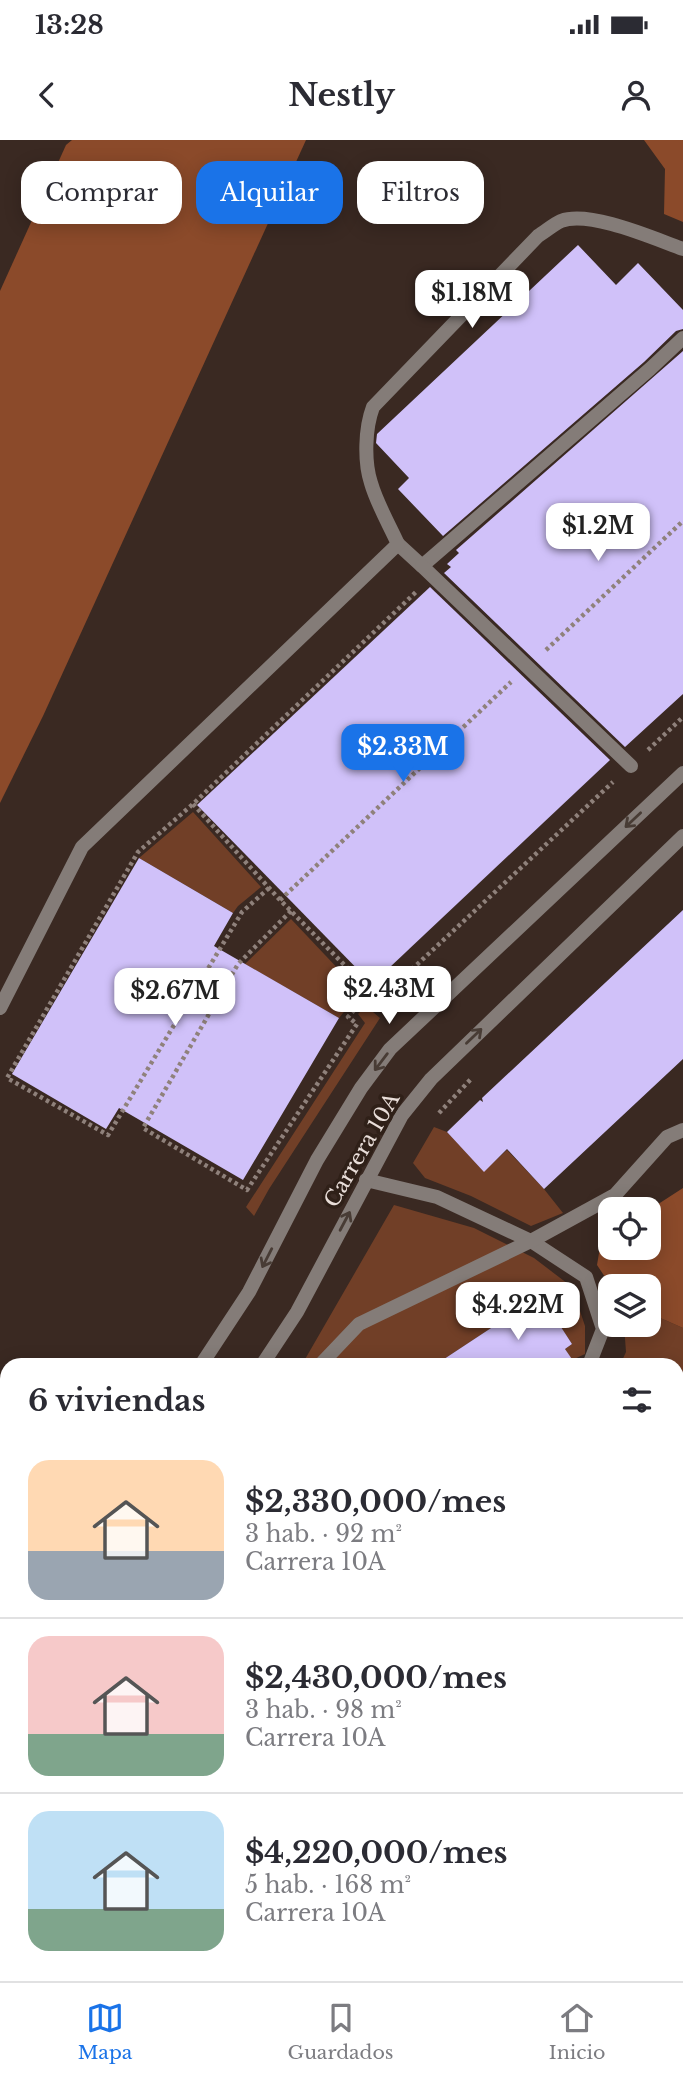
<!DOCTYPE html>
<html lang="es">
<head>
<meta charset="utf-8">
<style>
  :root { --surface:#fff; --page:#f2f2f3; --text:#2b2b33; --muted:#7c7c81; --line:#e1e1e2; --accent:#1a73e8 }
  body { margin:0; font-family:"Libre Baskerville",serif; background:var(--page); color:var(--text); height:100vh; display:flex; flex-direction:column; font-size:26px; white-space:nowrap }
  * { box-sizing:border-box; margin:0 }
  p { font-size:23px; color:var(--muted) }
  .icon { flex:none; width:38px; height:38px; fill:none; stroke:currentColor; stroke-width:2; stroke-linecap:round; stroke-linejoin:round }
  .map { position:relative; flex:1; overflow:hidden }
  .side { position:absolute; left:0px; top:1218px; width:684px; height:623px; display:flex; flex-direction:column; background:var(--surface); border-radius:21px 21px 0 0; box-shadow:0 4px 18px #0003 }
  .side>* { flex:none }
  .top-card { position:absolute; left:21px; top:21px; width:642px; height:63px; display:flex; gap:14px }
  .tools { position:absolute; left:598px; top:1057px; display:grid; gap:14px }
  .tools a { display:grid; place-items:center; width:63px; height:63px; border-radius:14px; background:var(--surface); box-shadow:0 4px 18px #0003; font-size:35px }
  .price { position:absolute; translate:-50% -60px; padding:0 16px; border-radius:14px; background:#fff; color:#222; font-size:23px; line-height:46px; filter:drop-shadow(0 2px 4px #0008) }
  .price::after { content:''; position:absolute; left:50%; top:42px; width:21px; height:16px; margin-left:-10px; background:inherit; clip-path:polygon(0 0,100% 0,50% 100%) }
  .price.on { background:var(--accent); color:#fff }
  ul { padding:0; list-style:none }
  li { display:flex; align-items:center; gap:21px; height:175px; padding:0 28px }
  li+li { border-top:2px solid var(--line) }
  li span { display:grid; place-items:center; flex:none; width:196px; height:140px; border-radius:21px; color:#555 }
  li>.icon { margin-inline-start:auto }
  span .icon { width:84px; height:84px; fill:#fffc; stroke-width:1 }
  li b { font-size:30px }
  h2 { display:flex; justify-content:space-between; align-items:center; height:84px; padding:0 28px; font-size:30px }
  .chip { padding:0 24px; border-radius:21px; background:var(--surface); box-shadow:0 4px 18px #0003; font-size:24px; line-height:63px }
  .chip.on { background:var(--accent); color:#fff }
  .status { display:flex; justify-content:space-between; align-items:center; height:49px; padding:0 35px; background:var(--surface); direction:ltr }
  .status svg { height:19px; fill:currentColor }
  header { display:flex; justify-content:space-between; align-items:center; height:91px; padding:0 28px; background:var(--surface); font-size:32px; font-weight:800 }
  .menu { display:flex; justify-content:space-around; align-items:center; height:98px; border-top:2px solid var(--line); background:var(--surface); font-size:19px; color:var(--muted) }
  .menu a { display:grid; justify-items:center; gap:4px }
  .menu .on { color:var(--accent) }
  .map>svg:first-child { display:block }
  .green { fill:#713f27 }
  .forest { fill:#8b4a2a }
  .building { fill:#d0c1f9 }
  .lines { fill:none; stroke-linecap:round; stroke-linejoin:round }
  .path { stroke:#8f817b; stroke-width:4.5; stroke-dasharray:3.5 3.5; stroke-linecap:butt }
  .service { stroke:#847c78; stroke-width:14 }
  .pedestrian { stroke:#847c78; stroke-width:14 }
  .minor { stroke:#847c78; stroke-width:14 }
  .tertiary { stroke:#847c78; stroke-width:14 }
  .oneway { stroke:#483c35 }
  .labels { text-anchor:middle; stroke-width:7; stroke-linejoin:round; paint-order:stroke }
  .street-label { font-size:21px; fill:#e9ded9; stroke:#2f2018 }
</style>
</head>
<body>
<div class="status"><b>13:28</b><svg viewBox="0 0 49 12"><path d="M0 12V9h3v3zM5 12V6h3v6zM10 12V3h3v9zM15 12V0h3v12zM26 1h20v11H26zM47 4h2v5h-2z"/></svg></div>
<header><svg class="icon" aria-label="back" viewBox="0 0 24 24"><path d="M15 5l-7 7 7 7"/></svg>Nestly<svg class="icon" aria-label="person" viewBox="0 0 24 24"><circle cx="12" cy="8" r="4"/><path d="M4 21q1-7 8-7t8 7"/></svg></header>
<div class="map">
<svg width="683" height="1841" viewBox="0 0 683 1841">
  <rect width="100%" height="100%" fill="#3a2922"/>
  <g class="green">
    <path d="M193,672L261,747L238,766L233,773L139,718Z"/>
    <path d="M291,779L360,852L339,878L245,824Z"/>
    <path d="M366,866L380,878L269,1049L254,1076L246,1067L365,883L358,874Z"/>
    <path d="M434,987L447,992L484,1031L507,1010L544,1049L563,1073L531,1086L471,1056L425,1038L413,1023Z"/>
    <path d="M394,1065L474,1088L534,1118L572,1147L585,1186V1214L572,1220L565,1209L572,1204L548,1168L540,1173L532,1161L435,1225H309L304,1221Z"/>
    <path d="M649,1173L683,1188V1419L677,1457V1225H620L626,1212L624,1185H649Z"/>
    <path d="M0,1630L7,1632V1834H419L421,1841H0Z"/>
  </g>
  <g class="forest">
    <path d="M72,0H306L43,576L0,663V151L66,5Z"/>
    <path d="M644,0H683V82L664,74L665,29Z"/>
    <path d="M683,1048V1188L649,1173V1146H611L597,1125L601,1101L611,1094V1108H649V1070Z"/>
    <path d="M683,1419V1841H421L419,1834H677V1457Z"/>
  </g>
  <g class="building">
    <path d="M578,105L616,145L638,123L683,170V189L676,191L644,222L443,396L398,349L409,338L376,303L377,294Z"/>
    <path d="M683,211V554L625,607L444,433L451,427L447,424L459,413L456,410Z"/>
    <path d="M430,447L610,620L372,844L197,665Z"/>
    <path d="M139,718L233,773L214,806L339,878L243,1040L119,968L106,989L12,934Z"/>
    <path d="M683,770V919L544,1049L507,1009L484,1032L447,992L480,960L483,962L482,958Z"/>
    <path d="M532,1161L540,1173L548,1167L572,1204L565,1209L576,1225H435Z"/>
  </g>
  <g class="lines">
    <g class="path">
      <path d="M546,510L683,381"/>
      <path d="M648,610L683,577"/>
      <path d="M193,664L280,760L379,860L613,642"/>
      <path d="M269,748L242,772L108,995L7,938L138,712L193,664L416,452"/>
      <path d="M280,760L511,542"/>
      <path d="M291,771L238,824L143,988L247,1050L357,884L348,877L370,852"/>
      <path d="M439,973L471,939"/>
    </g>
    <path class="service" d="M398,404L422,426L650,229L683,198"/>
    <path class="pedestrian" d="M422,426L631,626"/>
    <g class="minor">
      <path d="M0,868L82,707L398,404C389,384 377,364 371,343C364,322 365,288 373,267L538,96C546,91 554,84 561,81C590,70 655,99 683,109"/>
      <path d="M366,1040L437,1057L531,1101L586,1137L603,1189L589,1225"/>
      <path d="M320,1225L359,1184L531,1101L615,1055L667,997L683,990"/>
      <path d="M0,1606L7,1608"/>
    </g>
    <g class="tertiary">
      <path d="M201,1225L249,1152L317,1020L361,948L390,909L683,633"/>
      <path d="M262,1225L297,1172L402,975L431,939L683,696"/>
      <path d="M0,1356L7,1355"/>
      <path d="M0,1403L7,1402"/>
    </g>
  </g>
  <defs><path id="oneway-shaft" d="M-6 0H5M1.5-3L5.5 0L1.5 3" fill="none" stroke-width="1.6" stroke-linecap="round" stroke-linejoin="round" transform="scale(1.75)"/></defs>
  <g class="oneway">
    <use href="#oneway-shaft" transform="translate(633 680) rotate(137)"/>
    <use href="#oneway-shaft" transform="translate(474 896) rotate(-44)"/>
    <use href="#oneway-shaft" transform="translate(381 922) rotate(127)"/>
    <use href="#oneway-shaft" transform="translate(345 1081) rotate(-62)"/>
    <use href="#oneway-shaft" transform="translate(267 1118) rotate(117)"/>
  </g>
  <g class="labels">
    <g class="street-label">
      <text transform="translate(362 1010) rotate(-60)" y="7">Carrera 10A</text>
    </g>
  </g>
</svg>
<div class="tools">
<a><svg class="icon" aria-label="locate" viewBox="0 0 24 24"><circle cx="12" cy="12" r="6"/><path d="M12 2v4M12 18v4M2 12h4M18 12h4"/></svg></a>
<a><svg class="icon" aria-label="layers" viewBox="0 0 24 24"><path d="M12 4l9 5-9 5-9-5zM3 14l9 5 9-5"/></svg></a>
</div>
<b class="price" style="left:472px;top:190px">$1.18M</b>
<b class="price" style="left:598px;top:423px">$1.2M</b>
<b class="price on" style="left:403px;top:644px">$2.33M</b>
<b class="price" style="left:389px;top:886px">$2.43M</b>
<b class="price" style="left:175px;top:888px">$2.67M</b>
<b class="price" style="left:518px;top:1202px">$4.22M</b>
<div class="top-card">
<a class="chip">Comprar</a>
<a class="chip on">Alquilar</a>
<a class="chip">Filtros</a>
</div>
<section class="side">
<h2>6 viviendas<svg class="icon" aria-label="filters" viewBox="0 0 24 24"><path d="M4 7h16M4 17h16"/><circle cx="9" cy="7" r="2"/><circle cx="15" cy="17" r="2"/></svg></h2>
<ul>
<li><span style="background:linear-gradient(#ffd9b3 65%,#9aa5b1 0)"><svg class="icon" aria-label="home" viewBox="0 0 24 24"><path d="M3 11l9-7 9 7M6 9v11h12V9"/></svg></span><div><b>$2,330,000/mes</b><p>3 hab. · 92 m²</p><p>Carrera 10A</p></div></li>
<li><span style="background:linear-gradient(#f6c9c9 70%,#7fa58c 0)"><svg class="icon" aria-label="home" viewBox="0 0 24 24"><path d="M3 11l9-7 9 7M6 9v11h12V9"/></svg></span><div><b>$2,430,000/mes</b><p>3 hab. · 98 m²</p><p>Carrera 10A</p></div></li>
<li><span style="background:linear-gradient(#bfe0f5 70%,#7fa58c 0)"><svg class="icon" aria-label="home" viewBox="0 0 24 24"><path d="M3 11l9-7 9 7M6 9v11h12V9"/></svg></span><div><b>$4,220,000/mes</b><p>5 hab. · 168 m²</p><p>Carrera 10A</p></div></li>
</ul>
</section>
</div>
<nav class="menu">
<a class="on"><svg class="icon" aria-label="map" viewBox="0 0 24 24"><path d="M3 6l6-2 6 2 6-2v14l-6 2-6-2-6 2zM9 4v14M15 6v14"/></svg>Mapa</a>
<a><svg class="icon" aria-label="saved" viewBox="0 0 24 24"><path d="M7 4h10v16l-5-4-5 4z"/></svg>Guardados</a>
<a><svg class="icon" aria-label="home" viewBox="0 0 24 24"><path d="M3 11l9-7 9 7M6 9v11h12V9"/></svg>Inicio</a>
</nav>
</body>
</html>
